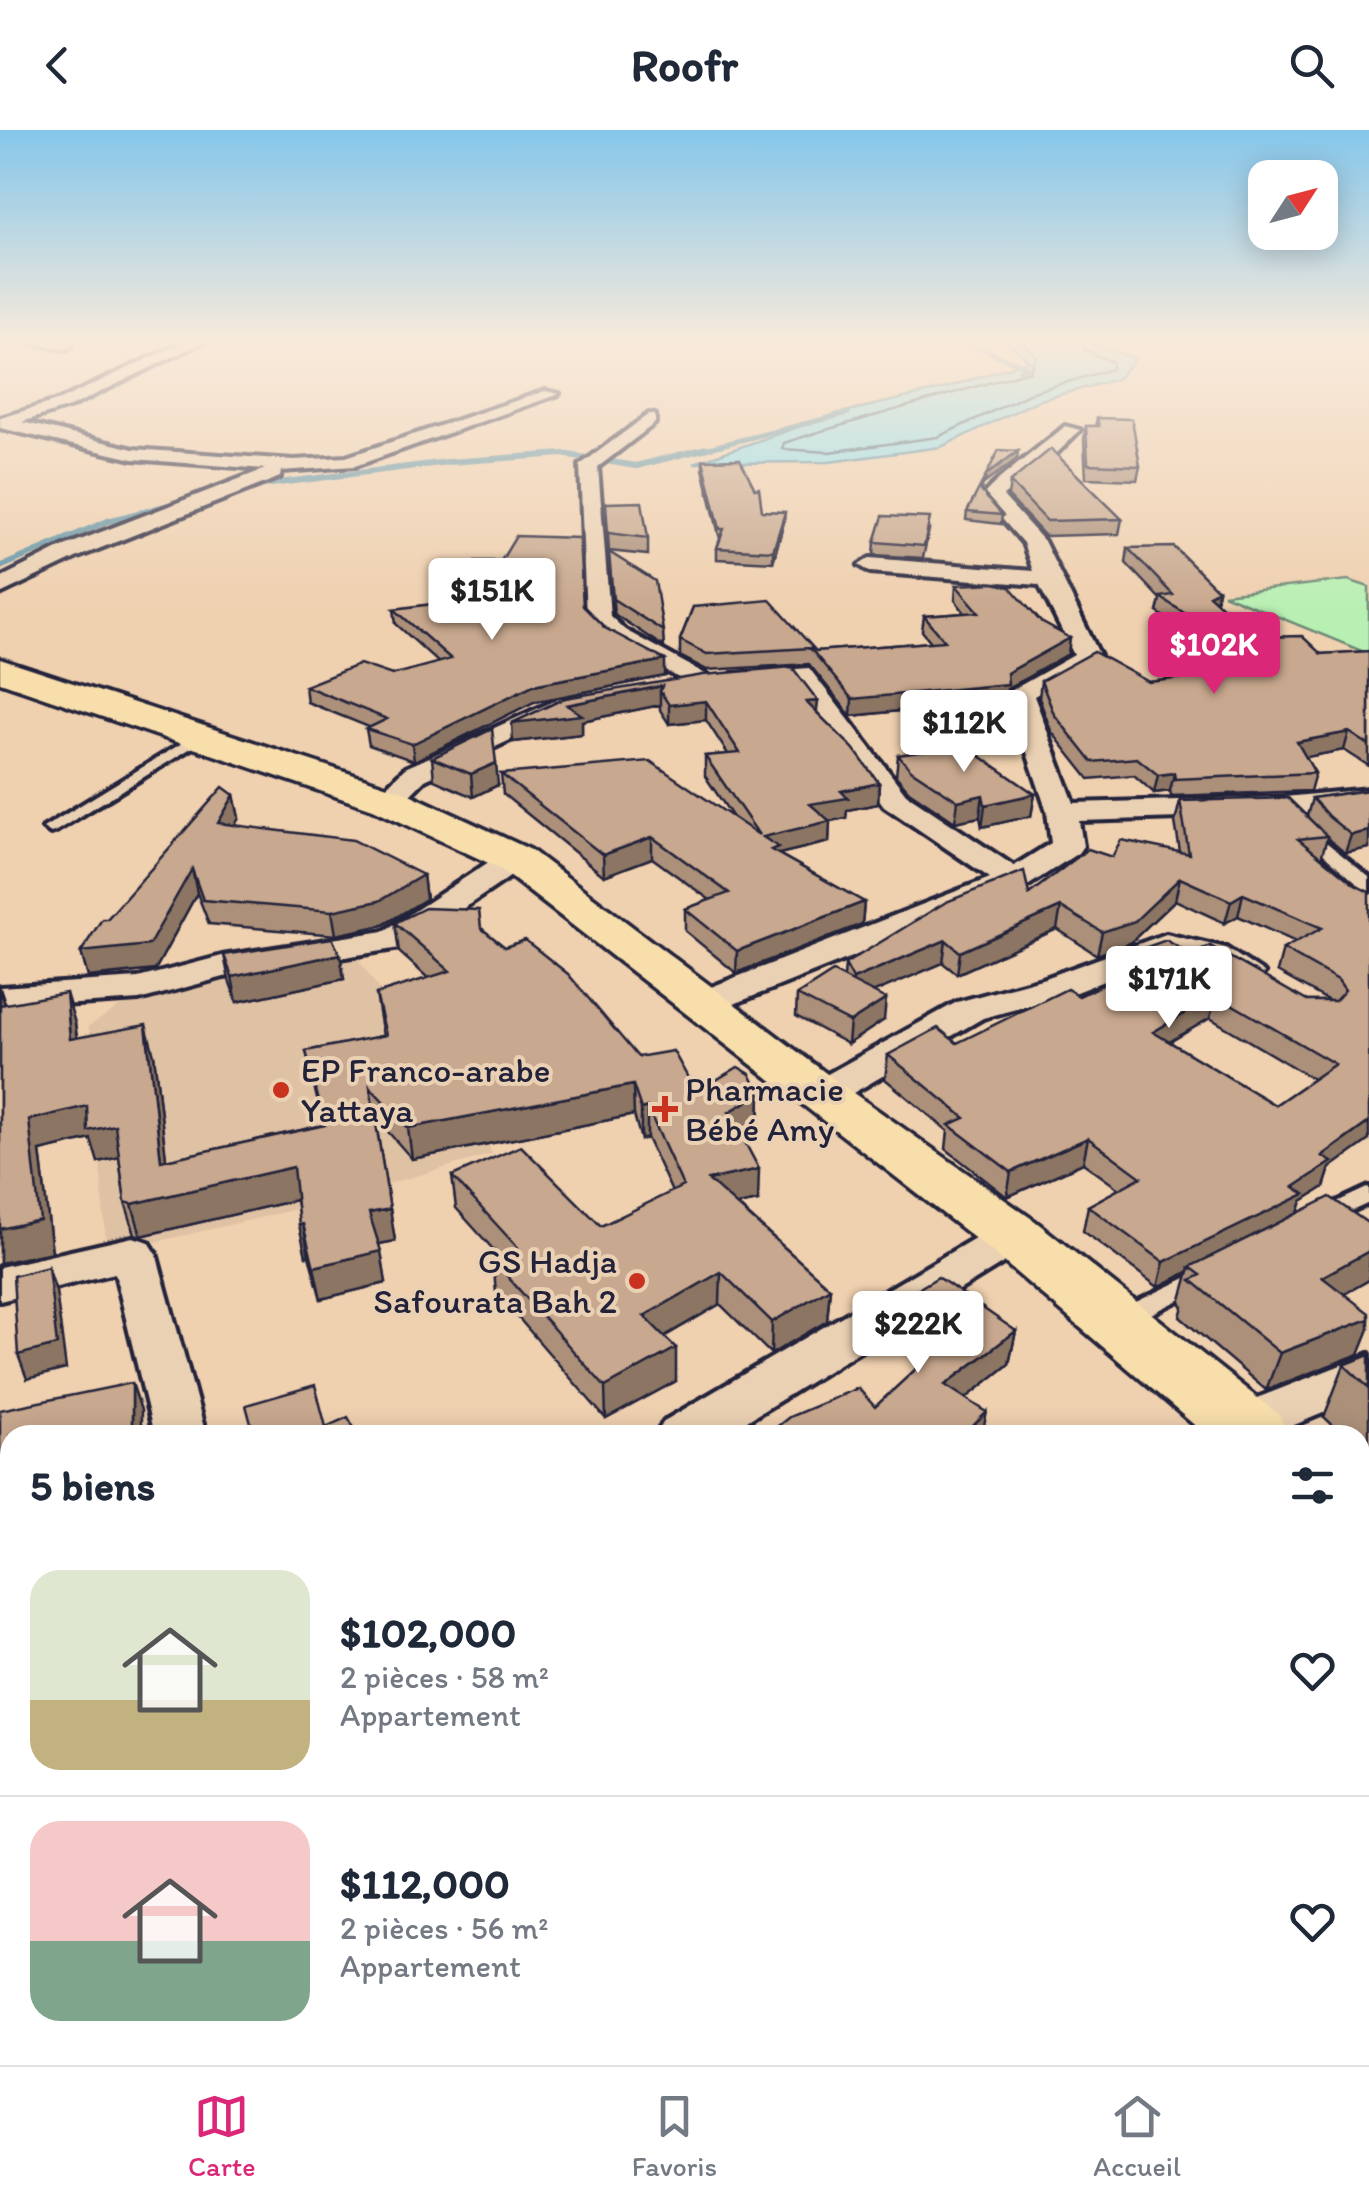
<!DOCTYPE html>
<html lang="fr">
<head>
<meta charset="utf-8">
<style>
  :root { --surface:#fff; --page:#f6f6f7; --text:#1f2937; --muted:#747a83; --line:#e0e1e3; --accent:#db2777 }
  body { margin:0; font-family:Itim,sans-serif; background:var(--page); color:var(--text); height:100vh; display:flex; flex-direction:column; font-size:38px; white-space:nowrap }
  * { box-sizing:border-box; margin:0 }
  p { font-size:32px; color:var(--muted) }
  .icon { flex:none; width:55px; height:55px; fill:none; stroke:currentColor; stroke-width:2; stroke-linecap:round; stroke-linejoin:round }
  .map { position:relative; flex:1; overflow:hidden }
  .panel { position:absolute; left:0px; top:1295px; width:1370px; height:640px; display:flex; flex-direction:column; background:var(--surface); border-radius:30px 30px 0 0; box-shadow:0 5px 25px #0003 }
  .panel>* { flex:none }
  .needle { width:65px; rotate:54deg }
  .fabs { position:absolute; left:1248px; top:30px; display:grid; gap:20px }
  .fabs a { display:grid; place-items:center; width:90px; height:90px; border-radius:20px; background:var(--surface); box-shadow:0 5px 25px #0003; font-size:50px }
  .price { position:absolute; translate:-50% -85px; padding:0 22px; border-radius:10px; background:#fff; color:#222; font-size:32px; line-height:65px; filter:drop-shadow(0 2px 5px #0008) }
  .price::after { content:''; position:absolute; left:50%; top:60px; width:30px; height:22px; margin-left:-15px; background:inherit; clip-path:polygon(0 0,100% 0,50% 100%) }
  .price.active { background:var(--accent); color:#fff }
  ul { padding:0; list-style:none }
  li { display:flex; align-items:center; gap:30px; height:250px; padding:0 30px }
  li+li { border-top:2px solid var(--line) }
  li span { display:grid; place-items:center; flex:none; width:280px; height:200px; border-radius:30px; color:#555 }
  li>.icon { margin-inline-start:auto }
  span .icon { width:120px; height:120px; fill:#fffc; stroke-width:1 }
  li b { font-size:42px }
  h2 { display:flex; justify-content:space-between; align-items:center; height:120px; padding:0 30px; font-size:42px }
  header { display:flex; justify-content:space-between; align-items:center; height:130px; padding:0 30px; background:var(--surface); font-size:45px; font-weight:700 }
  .tab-bar { display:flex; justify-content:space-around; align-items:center; height:140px; border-top:2px solid var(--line); background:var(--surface); font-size:28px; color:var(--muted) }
  .tab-bar a { display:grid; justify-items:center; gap:5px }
  .tab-bar .active { color:var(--accent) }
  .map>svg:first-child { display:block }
  .built { fill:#dfc1a3 }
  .green { fill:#b8f0b3; stroke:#6d8977; stroke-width:2.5 }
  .water { fill:#90e0ed; stroke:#6494a6; stroke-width:2.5 }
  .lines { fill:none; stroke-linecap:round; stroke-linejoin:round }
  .shore { stroke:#4e6e82; stroke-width:2.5 }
  .stream-far1 { stroke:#6494a6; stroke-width:5 }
  .stream { stroke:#6494a6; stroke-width:6 }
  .service-casing { stroke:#22223b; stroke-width:8 }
  .minor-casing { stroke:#22223b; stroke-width:8 }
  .primary-casing { stroke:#22223b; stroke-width:7 }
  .service { fill:#ebd1b3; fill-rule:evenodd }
  .minor { fill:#ebd1b3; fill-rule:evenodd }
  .primary { fill:#f8deab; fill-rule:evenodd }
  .wall { fill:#ac907a; stroke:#22223b; stroke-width:2.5; fill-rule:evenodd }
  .shaded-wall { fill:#8c7663; stroke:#22223b; stroke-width:2.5 }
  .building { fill:#c8a88e; stroke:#22223b; stroke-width:2.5; fill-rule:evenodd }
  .poi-dot { fill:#c8321e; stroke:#ebd1b3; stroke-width:4 }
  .labels { text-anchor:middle; stroke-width:8; stroke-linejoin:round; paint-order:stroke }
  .poi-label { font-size:35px; fill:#22223b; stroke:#ebd1b3; text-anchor:start }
</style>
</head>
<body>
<header><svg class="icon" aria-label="back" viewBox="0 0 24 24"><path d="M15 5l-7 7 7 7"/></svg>Roofr<svg class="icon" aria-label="search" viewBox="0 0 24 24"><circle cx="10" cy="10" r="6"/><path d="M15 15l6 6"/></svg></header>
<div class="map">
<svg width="1369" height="1935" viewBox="0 0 1369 1935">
  <rect width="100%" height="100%" fill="#efd0af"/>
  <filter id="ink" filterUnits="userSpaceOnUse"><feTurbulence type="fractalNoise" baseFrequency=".01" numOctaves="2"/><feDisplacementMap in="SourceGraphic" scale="20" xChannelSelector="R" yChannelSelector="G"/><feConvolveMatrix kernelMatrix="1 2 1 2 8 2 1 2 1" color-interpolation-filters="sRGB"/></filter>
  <g filter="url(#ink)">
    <path class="built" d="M347,813L386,870L435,877L492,1024L314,1075L107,1123L89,896L167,847Z"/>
    <path class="green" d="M1348,450L1369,457V524L1223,464Z"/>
    <path class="water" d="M1004,209H1080L1135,229L1117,249L1037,271L941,317L829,332L694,333L836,284L939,260L1029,231Z"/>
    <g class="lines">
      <path class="shore" d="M1019,209L1036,226L1030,241L815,303L784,313L782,319L829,322L938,307L1033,262L1112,239V232L1085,220L1082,209"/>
      <g class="stream-far1">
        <path d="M957,209L1027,237L1020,240"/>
        <path d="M697,321L848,283"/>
      </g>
      <g class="stream">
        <path d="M246,357L448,332L563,324L636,336L707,318"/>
        <path d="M0,437L108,391L189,370"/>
      </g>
      <g class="service-casing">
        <g id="service">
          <path d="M197,604L209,607L56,701L51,703L43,698Z"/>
          <path d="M1305,695L1369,747V761L1363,759L1300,703L1297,700Z"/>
          <path d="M1369,1057V1073L1319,1096L1311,1094L1308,1089L1311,1084Z"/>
          <path d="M1209,1137L1217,1139L1221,1145L1217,1151L1131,1194L1123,1197L1115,1194L1111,1188L1115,1182Z"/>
        </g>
      </g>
      <g class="minor-casing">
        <g id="minor">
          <path d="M9,209H52L73,215L66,219Z"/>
          <path d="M190,209H209L72,276L22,292L133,319L294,330L346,327L545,261L559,264L355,336L281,341L280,347L78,427L0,464V448L62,417L265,339L133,329L0,298V288L60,270Z"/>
          <path d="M649,284L655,285V293L598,337L610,486L625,500L711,547L715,552L702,560L607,510L586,488L580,335Z"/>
          <path d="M1065,296L1080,300L1047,333L1003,366L1044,411L1101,528L1034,566L1074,673L1284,667L1369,659V677L1284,685L1079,691L1083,716L1078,723L1026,757L714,882H688L683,874L688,866L990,748L884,676L793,551L741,557L728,549L732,544L809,538L906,664L1014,736L1051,713L1047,682L1007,563L1074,525L1039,455L870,442L859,435L870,428L1033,441L1023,413L983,367C987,355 1049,311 1065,296Z"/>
          <path d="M561,568L574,576L570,582L425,650L399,676H377L373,670L405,638Z"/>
          <path d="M515,719L526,722L531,729L526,736L406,817L224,847L139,870L0,879V857L138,848L222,826L384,801L504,722Z"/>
          <path d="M1166,804L1226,818L1264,843L1259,851H1233L1202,833L1169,825L1071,864L983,888L834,974L820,977L806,974L800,965L806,956L957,872L1045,848Z"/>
          <path d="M1013,1091L1029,1095L1035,1106L1029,1117L724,1305H656L664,1291L997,1095Z"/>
          <path d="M133,1107L149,1112L156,1123L206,1305H154L115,1143L0,1171V1137Z"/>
          <path d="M1369,1224V1264L1270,1305H1222L1216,1295L1224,1281Z"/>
          <path d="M1369,1589V1651L1360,1655V1593Z"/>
          <path d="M10,1722V1791L0,1795V1726Z"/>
          <path d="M231,1925H303L304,1935H232Z"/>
          <path d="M669,1925H761L757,1935H665Z"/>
        </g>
      </g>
      <g class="primary-casing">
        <g id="primary">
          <path d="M0,529L403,661L531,720L839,953L1035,1091L1279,1285L1289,1305H1206L991,1121L499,738L373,679L0,552Z"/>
          <path d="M1360,1360L1369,1363V1430L1360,1426Z"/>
        </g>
      </g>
      <use href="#service" class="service"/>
      <use href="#minor" class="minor"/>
      <use href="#primary" class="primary"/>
    </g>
    <g class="wall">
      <path d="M1097,288L1140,336L1137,350L1086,348L1084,309L1086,296H1095Z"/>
      <path d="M703,330L762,381L784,392L773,432L717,429V418L720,409L703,339Z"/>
      <path d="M1010,352L1122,389L1119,404L1045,406L1008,366Z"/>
      <path d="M982,362L1002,385L1001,394L966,390L967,382Z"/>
      <path d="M606,373L648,408V425L609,421Z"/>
      <path d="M929,400L923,428L874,425L875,412Z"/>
      <path d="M1128,418L1218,460L1216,471L1256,507L1321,524L1369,521V636L1344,620L1305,627L1315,643L1310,661L1171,666L1170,661L1154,663L1134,645L1089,649L1051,601L1039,568L1041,551L1149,552L1243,541L1157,482L1160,469L1126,433Z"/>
      <path d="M610,437L663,501L664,517L614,484Z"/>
      <path d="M956,455L1068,524L1007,559L1005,570L851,586L809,534L707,540L680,526V510L693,477L816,521L931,512L922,501L924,486L965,483L955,470Z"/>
      <path d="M583,476L605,498L665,546L534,572L414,631L369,615L366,599L369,597L307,572L305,556L392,545L439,533L396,494L394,479Z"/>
      <path d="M703,545L817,582L879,653L878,674L847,680L846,688L830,691L829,712L779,724L864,772L862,794L736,843L685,801V779L710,770L652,728L604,746L503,664L501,644L732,686L705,646V626L728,624L706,590L669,594L660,580V575L582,591V604L513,612Z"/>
      <path d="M898,625L1035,664L1031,686L982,697L980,687L955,692L909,661L896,646Z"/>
      <path d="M432,628L498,655L473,667L434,650Z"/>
      <path d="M1369,660V718L1345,723L1327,708L1321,728L1355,755L1330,1038L1324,1057L1302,1071L1298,1083L1369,1150L1344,1164L1359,1224L1266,1260L1180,1187L1183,1176L1180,1173L1189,1141L1158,1157L1083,1101L1088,1076L1119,1059L1083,1033L1007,1067L946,1019L948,1001L885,949L888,925L957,913L1079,866L1129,841L1133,822L1192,825L1307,871H1329L1277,842L1283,819L1296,812L1238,786L1225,793L1175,770L1130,813L1097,825L1057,799L957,844L943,833L873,862L884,890L848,914L796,886L797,865L844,847L845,834L1029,764L1112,727L1180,722L1175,692L1180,671L1307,686L1312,668ZM1210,888L1313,949L1275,975L1170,912Z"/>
      <path d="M234,665L239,688L234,695L423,745L426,769L383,795L336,805L209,794L197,763L155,840L88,847L81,822L107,789Z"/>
      <path d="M395,793L481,798L638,927L696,962L760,964L759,994L741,1005L758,1071L737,1075L830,1158L827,1191L771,1224L720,1174L664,1207L676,1251L606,1289L496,1162L493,1130L500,1127L456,1078L452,1046L601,1096L672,1062L647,1008L641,1010L634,985L412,1029L375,987L395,1111L379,1114L386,1153L321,1169L309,1126H306L296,1070L141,1106L135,1104L125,1072L119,1027L98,1032L91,1009L40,1021L52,1122L0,1133V859L5,874L75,893L77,907L154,925L166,1030L323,995L306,921L383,906L376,864L428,848L399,822Z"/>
      <path d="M340,824L344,849L237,872L229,850L224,825Z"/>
      <path d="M893,1174L1016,1201L1009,1234L966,1268L982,1305H778V1296L875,1277L923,1233L889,1208Z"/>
      <path d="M1369,1225V1330L1360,1321V1305H1343L1324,1287L1344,1235Z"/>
      <path d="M578,1925H666L665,1935H581Z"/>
      <path d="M869,1925H1138L1144,1935H867Z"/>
      <path d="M1244,1925H1360L1369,1935H1251Z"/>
    </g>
    <g class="shaded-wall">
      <path d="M1018,321L1017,329L985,353L986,345Z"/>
      <path d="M785,382L784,392L773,432V421Z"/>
      <path d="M1218,460L1215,475L1209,465Z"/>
      <path d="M1070,508L1068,524L1007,559L1005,570L851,586L852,569L1007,543Z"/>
      <path d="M665,530V546L534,572L414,631L412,614L533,555Z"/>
      <path d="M662,556L660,561V575L582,591V604L513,612L512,593L567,575Z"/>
      <path d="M706,571V590L669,594V575Z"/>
      <path d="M818,571L816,590L806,572Z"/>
      <path d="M1349,602L1344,620L1292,630L1297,612Z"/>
      <path d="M496,633L498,655L473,667L471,644Z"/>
      <path d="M1174,643L1170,661L1154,663L1158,645Z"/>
      <path d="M879,653L878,674L847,680L846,688L830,691L829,712L762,728L763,707L810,674L841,661Z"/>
      <path d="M1035,664L1031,686L982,697L985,675Z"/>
      <path d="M234,665L239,688L223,716L218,693Z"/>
      <path d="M983,665L980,687L955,692L958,671Z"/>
      <path d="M1369,701V718L1345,723L1351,705Z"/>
      <path d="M652,707V728L604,746L603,725Z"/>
      <path d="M192,739L197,763L155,840L88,847L81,822Z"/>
      <path d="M423,745L426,769L383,795L336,805L332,781Z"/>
      <path d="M1180,748L1175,770L1130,813L1097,825L1102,802Z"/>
      <path d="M1243,764L1238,786L1225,793L1231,771Z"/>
      <path d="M864,772L862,794L736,843L737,821Z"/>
      <path d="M1061,777L1057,799L957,844L960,822Z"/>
      <path d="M946,810L943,833L851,872L853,849Z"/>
      <path d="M340,824L344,849L237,872L232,847Z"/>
      <path d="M0,859L8,883H0Z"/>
      <path d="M66,863L75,893L80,939L70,909Z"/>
      <path d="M1216,865L1210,888L1147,925L1153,902Z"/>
      <path d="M886,869L884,890L848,914L850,892Z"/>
      <path d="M146,895L154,925L170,1062L161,1031Z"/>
      <path d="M633,955L634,985L412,1029L408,998Z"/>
      <path d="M760,964L759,994L728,1013L729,982Z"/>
      <path d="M87,976L115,995L124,1026L98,1032L91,1009L40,1021L52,1122L0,1133V1099L29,990Z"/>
      <path d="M647,977V1008L641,1010V979Z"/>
      <path d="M1369,992V1010L1330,1038L1324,1057L1302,1071L1296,1089L1190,1137L1189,1141L1158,1157L1164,1132L1294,1057L1322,1026Z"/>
      <path d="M1088,1008L1083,1033L1007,1067L1011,1042Z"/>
      <path d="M293,1037L300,1069L141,1106L132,1074Z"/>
      <path d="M759,1039L758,1071L708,1081V1050Z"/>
      <path d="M390,1079L395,1111L374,1115L369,1083Z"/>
      <path d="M303,1094L309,1126H306L299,1095Z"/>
      <path d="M381,1121L386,1153L321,1169L314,1137Z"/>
      <path d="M1369,1121V1150L1309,1184L1322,1147Z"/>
      <path d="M48,1137L56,1161L66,1239L27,1249L18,1225Z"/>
      <path d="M721,1142L720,1174L644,1218V1186Z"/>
      <path d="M830,1158L827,1191L771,1224L772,1192Z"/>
      <path d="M1369,1189V1199L1359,1224L1266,1260L1280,1223Z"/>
      <path d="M1016,1201L1009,1234L940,1289L945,1255Z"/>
      <path d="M676,1218V1251L606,1289L605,1257Z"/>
      <path d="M132,1253L141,1280V1305H132Z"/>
      <path d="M987,1282L982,1305H964Z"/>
      <path d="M10,1407V1437L0,1440V1410Z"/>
      <path d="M0,1539L10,1574L0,1560Z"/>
      <path d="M10,1623V1657L0,1662V1628Z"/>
      <path d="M223,1925H239L244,1935H215Z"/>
      <path d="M647,1925H666L665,1935H627Z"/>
    </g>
    <g class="building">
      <path d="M1097,288L1132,289L1140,336L1088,334L1086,296H1099Z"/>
      <path d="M1051,319L1122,389L1047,391L1010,352Z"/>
      <path d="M999,320L1018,321L986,345Z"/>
      <path d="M740,329L755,359L759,358L762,381L785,382L773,421L717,418L724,399H720L703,330Z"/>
      <path d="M985,347L981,361L1002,385L967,382Z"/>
      <path d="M642,372L648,408L608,403L606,373Z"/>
      <path d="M883,386L930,388L924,416L875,412Z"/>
      <path d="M516,406L579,408L583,476L605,498L665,530L533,555L412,614L366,599L387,589L305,556L360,534L392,545L451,529L394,479L455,471L475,431H501Z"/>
      <path d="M1174,417L1218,460L1209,465L1256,507L1302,506L1321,524L1369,521V615L1349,602L1297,612L1315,643L1175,649L1174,643L1158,645L1137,628L1092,632L1054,584L1041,551L1094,522L1149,552L1267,538L1160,467L1173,465L1128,418Z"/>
      <path d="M609,422L655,451L663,501L613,469Z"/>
      <path d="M994,453L1010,457L1041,492L1070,508L1007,543L1008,554L852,569L810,518L707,524L680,510L693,477L770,470L816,521L945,511L924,486L979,482L956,455Z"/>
      <path d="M792,537L818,571L806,572L853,618L879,653L841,661L848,668L810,674L830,691L763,707L778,717L771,720L864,772L737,821L685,779L729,763L652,707L603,725L501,644L650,631L759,705L705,626L740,623L706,571L669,575L660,561L662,556L567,575L582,585L512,593L565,568L703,545Z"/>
      <path d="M492,599L496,633L471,644L432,628Z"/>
      <path d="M964,615L1035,664L985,675L983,665L958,671L911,640L898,625Z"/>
      <path d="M223,657L234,665L218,693L353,710L423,745L379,771L332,781L203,770L192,739L149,815L81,822L102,789H107Z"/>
      <path d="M1369,660V701L1351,705L1329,687L1312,668Z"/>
      <path d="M1288,668L1327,706L1298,709L1355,755L1369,762V992L1322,1026L1332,1032L1294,1057L1305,1064L1164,1132L1088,1076L1141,1047L1088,1008L1011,1042L949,995L965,988L888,925L938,898L957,913L1067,859L1079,866L1148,832L1133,822L1166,810L1192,825L1210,816L1307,871H1335L1345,860L1338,850L1283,819L1322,798L1243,764L1231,771L1180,748L1135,791L1102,802L1061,777L960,822L946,810L853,849L845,834L946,772L1024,741L1029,764L1088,719L1112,727L1121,710L1189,724L1180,671ZM1216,865L1335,934L1275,975L1153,902Z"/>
      <path d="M425,778L479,780L481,798L505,817L525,810L568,844L638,927L673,921L696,962L738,937L750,944L760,964L729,982L759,1039L708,1050L830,1158L772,1192L721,1142L644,1186L676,1218L605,1257L493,1130L518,1118L452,1046L521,1016L601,1096L683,1056L647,977L641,979L633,955L408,998L370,957L390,1079L369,1083L381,1121L314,1137L303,1094L299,1095L293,1037L132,1074L125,1072L115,995L88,1001L87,976L29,990L40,1090L0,1099V875L66,863L70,909L146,895L161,1031L325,995L306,921L386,905L376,864L450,841L395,793Z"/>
      <path d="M332,808L340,824L232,847L224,825Z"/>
      <path d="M833,842L886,869L850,892L797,865Z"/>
      <path d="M1330,1067L1369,1094V1121L1322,1147L1369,1183V1189L1280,1223L1191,1150L1201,1145L1190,1137Z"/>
      <path d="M48,1137L57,1215L18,1225L13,1146Z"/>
      <path d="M938,1147L1016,1201L945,1255L987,1282L964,1305H786L778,1296L789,1287L858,1258L875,1277L945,1212L893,1174Z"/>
      <path d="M1369,1225V1258L1344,1235Z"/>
      <path d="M132,1253V1305H10V1407L0,1410V1280Z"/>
      <path d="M315,1255L326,1297L348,1287L358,1305H254L246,1275Z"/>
      <path d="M8,1559L10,1566V1623L0,1628V1560L1,1562Z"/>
      <path d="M1360,1733L1369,1744V1935H1280L1273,1925H1360Z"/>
      <path d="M118,1925H228L215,1935H122Z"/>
      <path d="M583,1925H647L627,1935H587Z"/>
      <path d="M874,1925H1138L1144,1935H880Z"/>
    </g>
  </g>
  <linearGradient id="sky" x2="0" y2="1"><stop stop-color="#85c6ea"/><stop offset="0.44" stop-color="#f8eadb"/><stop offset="1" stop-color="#f8eadb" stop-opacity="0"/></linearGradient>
  <rect width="1369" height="480" fill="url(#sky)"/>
  <g class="poi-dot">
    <circle cx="281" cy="960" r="10"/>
    <path d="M660 964h10v10h10v10h-10v10h-10v-10h-10v-10h10z"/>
    <circle cx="637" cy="1151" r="10"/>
  </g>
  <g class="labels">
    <g class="poi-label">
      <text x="301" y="952">EP Franco-arabe<tspan x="301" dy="40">Yattaya</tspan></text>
      <text x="685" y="971">Pharmacie<tspan x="685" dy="40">Bébé Amy</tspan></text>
      <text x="617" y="1143" text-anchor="end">GS Hadja<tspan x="617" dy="40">Safourata Bah 2</tspan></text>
    </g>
  </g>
</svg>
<div class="fabs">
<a><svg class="needle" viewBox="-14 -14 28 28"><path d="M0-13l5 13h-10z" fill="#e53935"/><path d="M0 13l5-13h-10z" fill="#747a83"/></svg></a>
</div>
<b class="price" style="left:492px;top:513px">$151K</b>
<b class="price active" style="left:1214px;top:567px">$102K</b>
<b class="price" style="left:964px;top:645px">$112K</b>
<b class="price" style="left:1169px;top:901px">$171K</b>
<b class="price" style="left:918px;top:1246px">$222K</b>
<section class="panel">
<h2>5 biens<svg class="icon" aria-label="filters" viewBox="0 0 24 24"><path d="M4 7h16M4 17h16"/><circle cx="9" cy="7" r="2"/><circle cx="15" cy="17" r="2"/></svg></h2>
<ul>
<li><span style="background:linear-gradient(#dfe7d0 65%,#c2b280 0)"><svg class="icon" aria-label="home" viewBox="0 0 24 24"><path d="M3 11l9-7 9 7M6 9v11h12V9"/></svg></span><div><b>$102,000</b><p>2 pièces · 58 m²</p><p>Appartement</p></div><svg class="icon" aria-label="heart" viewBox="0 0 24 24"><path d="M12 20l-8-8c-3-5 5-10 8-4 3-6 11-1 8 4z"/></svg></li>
<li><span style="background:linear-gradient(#f6c9c9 60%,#7fa58c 0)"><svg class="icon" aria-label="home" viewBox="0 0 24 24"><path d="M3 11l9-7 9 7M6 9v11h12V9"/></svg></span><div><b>$112,000</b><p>2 pièces · 56 m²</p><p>Appartement</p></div><svg class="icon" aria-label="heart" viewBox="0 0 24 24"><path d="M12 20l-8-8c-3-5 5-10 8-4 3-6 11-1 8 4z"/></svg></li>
</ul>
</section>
</div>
<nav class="tab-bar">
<a class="active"><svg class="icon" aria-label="map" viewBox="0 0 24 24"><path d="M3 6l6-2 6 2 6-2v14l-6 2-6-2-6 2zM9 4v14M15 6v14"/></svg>Carte</a>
<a><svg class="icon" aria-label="saved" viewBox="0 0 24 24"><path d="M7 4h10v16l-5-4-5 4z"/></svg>Favoris</a>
<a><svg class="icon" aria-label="home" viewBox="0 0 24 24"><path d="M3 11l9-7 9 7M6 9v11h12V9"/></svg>Accueil</a>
</nav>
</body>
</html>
